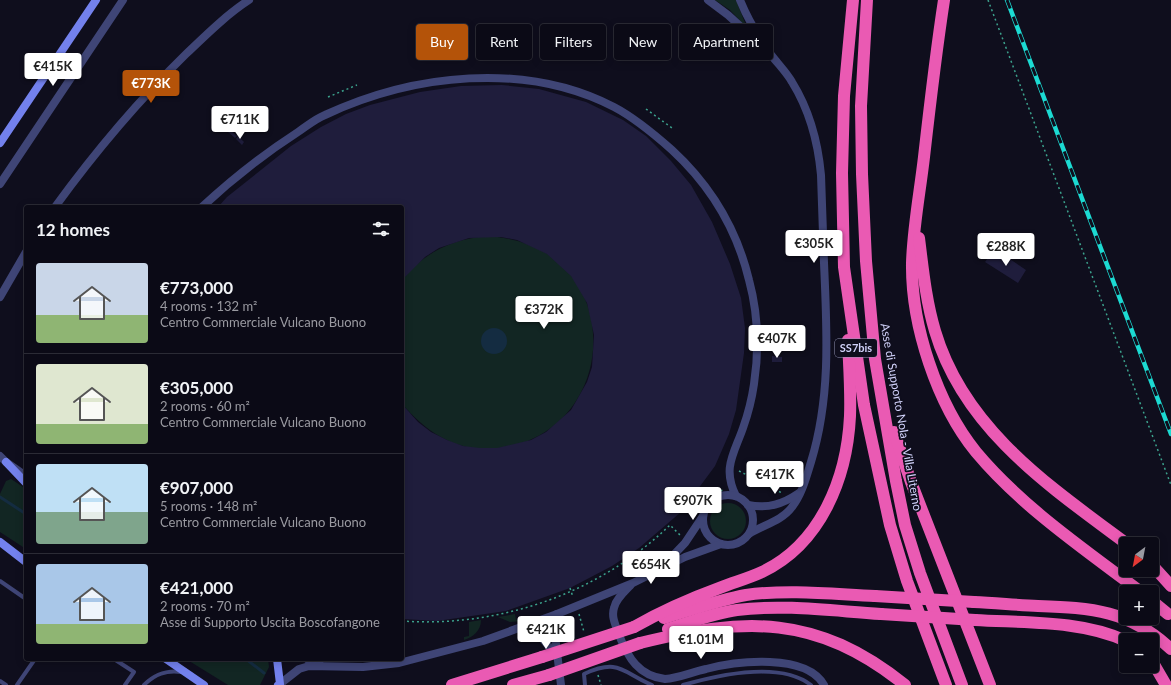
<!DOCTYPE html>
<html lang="en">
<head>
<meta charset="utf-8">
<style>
  :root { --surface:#0b0a16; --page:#14131f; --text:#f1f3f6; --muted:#9a9aa1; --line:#2b2b35; --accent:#b45309 }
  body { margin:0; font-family:Lato,sans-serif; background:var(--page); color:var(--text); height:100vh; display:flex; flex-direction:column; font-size:15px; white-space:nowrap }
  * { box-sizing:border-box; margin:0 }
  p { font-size:13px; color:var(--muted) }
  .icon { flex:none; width:22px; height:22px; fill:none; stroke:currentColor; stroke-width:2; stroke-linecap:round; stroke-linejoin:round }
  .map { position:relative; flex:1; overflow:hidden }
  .drawer { position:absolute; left:24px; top:205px; width:380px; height:456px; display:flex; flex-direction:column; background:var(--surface); border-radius:4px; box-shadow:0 2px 10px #0003,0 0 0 1px var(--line) }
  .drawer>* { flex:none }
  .hud { position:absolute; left:416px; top:24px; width:380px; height:36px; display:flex; gap:8px }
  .needle { width:26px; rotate:212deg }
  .tools { position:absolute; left:1119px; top:537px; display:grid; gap:8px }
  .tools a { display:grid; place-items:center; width:40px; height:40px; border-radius:4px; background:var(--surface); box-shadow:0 2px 10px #0003,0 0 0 1px var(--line); font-size:20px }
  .price { position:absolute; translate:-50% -34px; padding:0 9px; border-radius:4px; background:#fff; color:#222; font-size:13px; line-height:26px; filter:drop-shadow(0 1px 2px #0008) }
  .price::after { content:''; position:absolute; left:50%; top:24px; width:12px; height:9px; margin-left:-6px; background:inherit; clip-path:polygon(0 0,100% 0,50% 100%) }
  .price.active { background:var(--accent); color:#fff }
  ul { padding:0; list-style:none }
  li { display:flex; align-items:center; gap:12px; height:100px; padding:0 12px }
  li+li { border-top:1px solid var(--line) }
  li span { display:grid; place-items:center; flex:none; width:112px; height:80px; border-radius:4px; color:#555 }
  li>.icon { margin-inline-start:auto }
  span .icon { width:48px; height:48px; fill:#fffc; stroke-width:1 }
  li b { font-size:17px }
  h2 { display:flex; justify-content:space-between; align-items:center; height:48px; padding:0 12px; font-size:17px }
  .chip { padding:0 14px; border-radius:4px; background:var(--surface); box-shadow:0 2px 10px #0003,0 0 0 1px var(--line); font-size:14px; line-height:36px }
  .chip.active { background:var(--accent); color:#fff }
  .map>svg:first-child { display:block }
  .green { fill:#122623 }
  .water { fill:#142c41 }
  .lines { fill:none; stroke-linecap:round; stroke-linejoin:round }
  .stream { stroke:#142c41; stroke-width:3 }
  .building { fill:#1f1d3c }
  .path { stroke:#3ca28d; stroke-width:1.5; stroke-dasharray:2 3; stroke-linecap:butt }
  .lane { stroke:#3f4576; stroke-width:4 }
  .street { stroke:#3f4576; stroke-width:8 }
  .secondary { stroke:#7381ed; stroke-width:8 }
  .highway { stroke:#ea5ab3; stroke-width:12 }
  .rail-casing { stroke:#1cdad2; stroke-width:4.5 }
  .rail { stroke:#0f0e1d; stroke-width:3; stroke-dasharray:9; stroke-linecap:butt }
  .highway-bridge { stroke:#ea5ab3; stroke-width:12 }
  .labels { text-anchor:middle; stroke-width:3.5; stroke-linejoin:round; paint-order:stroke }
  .shield { fill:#0f0e1d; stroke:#9696b7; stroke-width:1 }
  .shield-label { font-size:11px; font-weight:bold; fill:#d0d1f9 }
  .street-label { font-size:12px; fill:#d0d1f9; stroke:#0f0e1d }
</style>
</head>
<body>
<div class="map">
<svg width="1171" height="685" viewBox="0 0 1171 685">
  <rect width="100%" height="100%" fill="#0f0e1d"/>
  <g class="green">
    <path d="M715,0H736L747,28L730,10Z"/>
    <path d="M485,236C507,237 527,242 546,253C616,297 606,406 532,439C525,443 516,444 509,446C464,457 430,436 402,404V280C424,253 450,240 485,236Z"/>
    <path d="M11,479L26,489V549L0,532V494L6,481Z"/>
    <circle cx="728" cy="521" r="18"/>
    <path d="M515,614L516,620L522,618L523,621L510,622L498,617Z"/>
    <path d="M481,620C481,631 473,637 464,640V637L469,636V622Z"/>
    <path d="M186,659H268L269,667L260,685H228Z"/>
  </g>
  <circle class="water" cx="494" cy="341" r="13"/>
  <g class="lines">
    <g class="stream">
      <path d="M0,497L26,514"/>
      <path d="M246,659L264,673"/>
    </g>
  </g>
  <g class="building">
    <path d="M502,85L539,89L586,102L623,120L646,136L671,161L691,185L712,222L730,264L741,298L745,328L744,353L736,410L729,434L715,466L681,512L639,548L612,566L570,588L506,611L437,621L402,619V404L418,422L431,432L447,440L463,446L480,448H497L531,440L546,432L571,410L587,382L592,367L594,335L587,303L571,276L547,254L517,240L501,237L469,238L439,248L425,257L402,280V207H218L227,197L291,146L321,127L346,114L370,105L420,92L461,86Z"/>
    <path d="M230,130L237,136L235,138L228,132Z"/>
    <path d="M238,136L244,142L242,145L236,139Z"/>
    <path d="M998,251L1026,270L1018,283L985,262L990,255L994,257Z"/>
    <path d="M772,356L782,357V362H772Z"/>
  </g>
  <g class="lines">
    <g class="path">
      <path d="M988,0L1171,485"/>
      <path d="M328,97L357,85"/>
      <path d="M646,109L672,128"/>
      <path d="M739,471L782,493"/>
      <path d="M698,509C704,498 711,492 724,490"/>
      <path d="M570,588L573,597"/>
      <path d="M579,614L584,632"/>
      <path d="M402,621C499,628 600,593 670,525L681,536"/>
      <path d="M598,675L601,685"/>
    </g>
    <g class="lane">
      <path d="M0,581L26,599"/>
      <path d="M114,659L134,672L125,685"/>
      <path d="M0,681L6,685"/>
      <path d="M17,685L35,659"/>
      <path d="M144,685C155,674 166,670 181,672"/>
      <path d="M585,685L584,674C619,658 622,672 652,685"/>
      <path d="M683,685C718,675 780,661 811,685"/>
    </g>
    <g class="street">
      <path d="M708,0L728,15L762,46"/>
      <path d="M740,0C748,20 759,38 772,56C779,65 787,73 792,82C810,111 818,142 821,175C822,205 823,234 824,263C827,331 831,397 811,462C806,478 802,494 792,507C782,521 763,525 749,534"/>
      <path d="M0,184L123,0"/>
      <path d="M55,207C95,152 137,102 186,54C206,35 226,15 249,0"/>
      <path d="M202,207C232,179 264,154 298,132C307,126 315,119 325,115C413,74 525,61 614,107C635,118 654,134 672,150C710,185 737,230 749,280C758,313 759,351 754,384C752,398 748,414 743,428C734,454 722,468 736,496"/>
      <path d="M0,297L26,252"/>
      <path d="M0,456L6,462L26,476"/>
      <circle cx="728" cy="520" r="25"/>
      <path d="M748,505C768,509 783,504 799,493"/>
      <path d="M664,565L685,543L703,516"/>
      <path d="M630,586C624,592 616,599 614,608C611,617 616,626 619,635C628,658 639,676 665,679C679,678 692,672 706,669C737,661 806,653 824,685"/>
      <path d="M557,614L555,636L561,685"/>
      <path d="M522,627L540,636L556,655"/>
      <path d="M307,659L320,665"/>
      <path d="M280,684L299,669L309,666L363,667L399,663L483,641L557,614L633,583L685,557L721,544"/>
    </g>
    <g class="secondary">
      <path d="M0,143L96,0"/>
      <path d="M6,462L26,483"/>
      <path d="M0,542L26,562"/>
      <path d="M166,659L204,685"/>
      <path d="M277,659L280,684L278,685"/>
    </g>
    <g class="highway">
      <path d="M853,0L844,96L842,173L844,267L864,405L890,525L907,581L946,685"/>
      <path d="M867,0L861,106L862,174L866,261L875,359L896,481L905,525L920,573L962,685"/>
      <path d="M944,0C936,52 930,104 924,157C920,192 913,228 912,263C911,325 937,404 976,452C1022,507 1084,549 1141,592"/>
      <path d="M919,238C923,270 926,301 935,331C964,429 1049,486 1127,544"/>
      <path d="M894,432L911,482L990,685"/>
      <path d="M1152,565L1171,586"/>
      <path d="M1152,601L1168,614"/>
      <path d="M974,602C995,603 1017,605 1038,606C1092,608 1129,610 1171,649"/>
      <path d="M664,618C691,610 718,600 746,595C789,589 832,594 875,596"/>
      <path d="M975,620C1024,623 1082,620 1126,641"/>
      <path d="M634,627C662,611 692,598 722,587C735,582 749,578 762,572C821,544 847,478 850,416C851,391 849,366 848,340"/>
      <path d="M668,629C691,622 714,613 737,610C784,604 833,611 881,614"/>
      <path d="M640,643C746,617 816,614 905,685"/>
      <path d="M1152,661L1166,685"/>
      <path d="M452,685L542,657"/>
      <path d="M513,685L549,675"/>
    </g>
    <g class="rail-casing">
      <path id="rail" d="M1007,0L1171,434"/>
    </g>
    <use href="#rail" class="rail"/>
    <g class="highway-bridge">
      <path d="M875,596L974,602"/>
      <path d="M881,614L975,620"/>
      <path d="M542,657L634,627"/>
      <path d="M549,675L640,643"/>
    </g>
  </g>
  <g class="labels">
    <rect class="shield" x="835" y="339" width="42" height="18" rx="3"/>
    <g class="shield-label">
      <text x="856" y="352">SS7bis</text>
    </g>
    <g class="street-label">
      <text transform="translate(901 417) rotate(80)" y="4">Asse di Supporto Nola - Villa Literno</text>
    </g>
  </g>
</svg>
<div class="tools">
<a><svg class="needle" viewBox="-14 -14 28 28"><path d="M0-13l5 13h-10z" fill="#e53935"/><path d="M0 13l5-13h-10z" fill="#9a9aa1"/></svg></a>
<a>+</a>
<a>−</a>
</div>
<b class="price" style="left:53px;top:87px">€415K</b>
<b class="price active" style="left:151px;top:104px">€773K</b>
<b class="price" style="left:240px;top:140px">€711K</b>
<b class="price" style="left:814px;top:264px">€305K</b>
<b class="price" style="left:1006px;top:267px">€288K</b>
<b class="price" style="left:544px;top:330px">€372K</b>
<b class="price" style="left:777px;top:359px">€407K</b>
<b class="price" style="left:775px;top:495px">€417K</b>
<b class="price" style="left:693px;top:521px">€907K</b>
<b class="price" style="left:651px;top:585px">€654K</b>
<b class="price" style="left:546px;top:650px">€421K</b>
<b class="price" style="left:701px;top:660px">€1.01M</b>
<div class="hud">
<a class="chip active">Buy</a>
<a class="chip">Rent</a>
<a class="chip">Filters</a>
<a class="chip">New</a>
<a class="chip">Apartment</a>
</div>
<section class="drawer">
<h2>12 homes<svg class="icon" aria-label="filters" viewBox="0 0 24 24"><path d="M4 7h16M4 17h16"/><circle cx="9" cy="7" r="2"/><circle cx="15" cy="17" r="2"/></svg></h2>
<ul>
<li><span style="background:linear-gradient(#c9d6e8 65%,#8fb573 0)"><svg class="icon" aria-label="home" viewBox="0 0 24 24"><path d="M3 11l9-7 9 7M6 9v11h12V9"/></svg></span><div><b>€773,000</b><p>4 rooms · 132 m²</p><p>Centro Commerciale Vulcano Buono</p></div></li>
<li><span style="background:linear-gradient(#dfe7d0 75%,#8fb573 0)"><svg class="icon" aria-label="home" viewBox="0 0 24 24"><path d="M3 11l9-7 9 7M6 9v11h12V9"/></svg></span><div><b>€305,000</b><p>2 rooms · 60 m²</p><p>Centro Commerciale Vulcano Buono</p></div></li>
<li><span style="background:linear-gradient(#bfe0f5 60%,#7fa58c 0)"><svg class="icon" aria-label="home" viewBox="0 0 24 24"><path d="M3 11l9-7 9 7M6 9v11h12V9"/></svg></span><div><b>€907,000</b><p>5 rooms · 148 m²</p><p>Centro Commerciale Vulcano Buono</p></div></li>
<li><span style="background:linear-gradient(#a9c7e8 75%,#8fb573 0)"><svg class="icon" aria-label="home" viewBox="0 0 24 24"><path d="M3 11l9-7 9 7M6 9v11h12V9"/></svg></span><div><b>€421,000</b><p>2 rooms · 70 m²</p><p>Asse di Supporto Uscita Boscofangone</p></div></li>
</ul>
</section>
</div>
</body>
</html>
